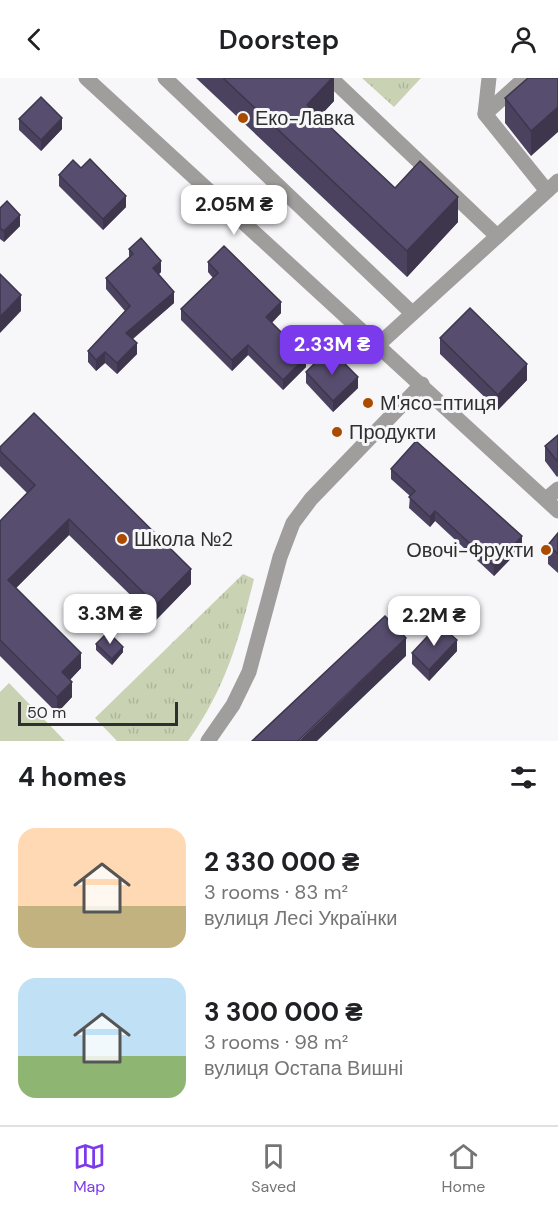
<!DOCTYPE html>
<html lang="en">
<head>
<meta charset="utf-8">
<style>
  :root { --surface:#fff; --page:#f6f6f6; --text:#202124; --muted:#757577; --line:#e0e0e0; --accent:#7c3aed }
  body { margin:0; font-family:"DM Sans",sans-serif; background:var(--page); color:var(--text); height:100vh; display:flex; flex-direction:column; font-size:22px; white-space:nowrap }
  * { box-sizing:border-box; margin:0 }
  p { font-size:20px; color:var(--muted) }
  .icon { flex:none; width:33px; height:33px; fill:none; stroke:currentColor; stroke-width:2; stroke-linecap:round; stroke-linejoin:round }
  .map { position:relative; height:663px; overflow:hidden }
  .side { display:flex; flex-direction:column; background:var(--surface); flex:1 }
  .side>* { flex:none }
  .scale { position:absolute; left:18px; bottom:15px; width:160px; box-sizing:border-box; padding-left:6px; border:3px solid #2f2f30; border-top:0; font-size:16px; line-height:21px; white-space:nowrap; color:#2f2f30; -webkit-text-stroke:4px #f7f6f9; paint-order:stroke }
  .price { position:absolute; translate:-50% -51px; padding:0 14px; border-radius:12px; background:#fff; color:#222; font-size:20px; line-height:39px; filter:drop-shadow(0 2px 3px #0008) }
  .price::after { content:''; position:absolute; left:50%; top:36px; width:18px; height:14px; margin-left:-9px; background:inherit; clip-path:polygon(0 0,100% 0,50% 100%) }
  .price.active { background:var(--accent); color:#fff }
  ul { padding:0; list-style:none }
  li { display:flex; align-items:center; gap:18px; height:150px; padding:0 18px }
  li span { display:grid; place-items:center; flex:none; width:168px; height:120px; border-radius:18px; color:#555 }
  li>.icon { margin-inline-start:auto }
  span .icon { width:72px; height:72px; fill:#fffc; stroke-width:1 }
  li b { font-size:26px }
  h2 { display:flex; justify-content:space-between; align-items:center; height:72px; padding:0 18px; font-size:26px }
  header { display:flex; justify-content:space-between; align-items:center; height:78px; padding:0 18px; background:var(--surface); font-size:27px; font-weight:600 }
  .tab-bar { display:flex; justify-content:space-around; align-items:center; height:84px; border-top:2px solid var(--line); background:var(--surface); font-size:16px; color:var(--muted) }
  .tab-bar a { display:grid; justify-items:center; gap:3px }
  .tab-bar .active { color:var(--accent) }
  .map>svg:first-child { display:block }
  .park { fill:url(#park-tufts) }
  .pitch { fill:#cad2b4 }
  .lines { fill:none; stroke-linecap:round; stroke-linejoin:round }
  .minor { stroke:#9f9e9d; stroke-width:15 }
  .wall { fill:#4b425f }
  .shaded-wall { fill:#3d364d }
  .building { fill:#574d6e; stroke:#3d364d; stroke-width:1.5 }
  .poi-dot { fill:#aa4b00; stroke:#f7f6f9; stroke-width:2 }
  .labels { text-anchor:middle; stroke-width:6; stroke-linejoin:round; paint-order:stroke }
  .poi-label { font-size:20px; fill:#2f2f30; stroke:#f7f6f9; text-anchor:start }
</style>
</head>
<body>
<header><svg class="icon" aria-label="back" viewBox="0 0 24 24"><path d="M15 5l-7 7 7 7"/></svg>Doorstep<svg class="icon" aria-label="person" viewBox="0 0 24 24"><circle cx="12" cy="8" r="4"/><path d="M4 21q1-7 8-7t8 7"/></svg></header>
<div class="map">
<svg width="558" height="663" viewBox="0 0 558 663">
  <defs>
    <pattern id="park-tufts" width="24" height="20" patternUnits="userSpaceOnUse" patternTransform="scale(1.5)"><rect width="24" height="20" fill="#cad2b4"/><path d="M3 7l-1-3M5 7V3M7 7l1-3M15 17l-1-3M17 17v-4M19 17l1-3" fill="none" stroke="#aeb59b"/></pattern>
  </defs>
  <rect width="100%" height="100%" fill="#f7f6f9"/>
  <g class="park">
    <path d="M362,0H421L394,29Z"/>
    <path d="M243,496L254,501C239,562 225,611 188,663H117L95,640Z"/>
  </g>
  <path class="pitch" d="M9,605L65,663H0V614Z"/>
  <g class="lines">
    <g class="minor">
      <path d="M86,0L558,433"/>
      <path d="M165,0L412,235"/>
      <path d="M331,0L497,158"/>
      <path d="M489,0L485,36L547,113"/>
      <path d="M485,36L525,0"/>
      <path d="M378,267L558,103"/>
      <path d="M546,421L558,411"/>
      <path d="M208,663L233,627L249,594L280,479L293,445L311,421L422,306"/>
    </g>
  </g>
  <g class="wall">
    <path d="M196,0H334V23L319,39L395,110L458,144L407,199Z"/>
    <path d="M558,0L531,78L505,45V20Z"/>
    <path d="M19,41L62,51L41,73L19,52Z"/>
    <path d="M81,90L126,129L103,152L59,108V97Z"/>
    <path d="M0,130L20,148L4,164L0,161Z"/>
    <path d="M129,171L161,194L159,196L174,225L133,261L137,276L117,296L105,285L96,293L88,284V273L125,233L106,211V200L129,180Z"/>
    <path d="M208,184L281,235L272,245L306,289L283,312L248,277L232,293L181,242V231L213,200L208,194Z"/>
    <path d="M440,260L527,302L498,332L440,276Z"/>
    <path d="M328,285L358,310L333,334L306,305V294Z"/>
    <path d="M558,357V398L557,399L545,383V368Z"/>
    <path d="M0,369L191,506L156,542L69,457L16,510L81,590L70,602L72,619L57,635L0,578V443L27,415L0,388Z"/>
    <path d="M391,391L522,469L494,498L435,443L430,449L409,430L410,418L391,401Z"/>
    <path d="M558,455V495L548,486V467Z"/>
    <path d="M96,566L123,574L112,587L96,572Z"/>
    <path d="M457,573L429,603L412,586V575Z"/>
  </g>
  <g class="shaded-wall">
    <path d="M332,0H334V23L307,52V27Z"/>
    <path d="M558,29V54L531,78V53Z"/>
    <path d="M62,40V51L41,73V62Z"/>
    <path d="M126,118V129L103,152V141Z"/>
    <path d="M458,119V144L407,199V173Z"/>
    <path d="M20,137V148L4,164V153Z"/>
    <path d="M161,183V194L153,201V190Z"/>
    <path d="M174,214V225L126,266V255Z"/>
    <path d="M21,217V233L0,255V239Z"/>
    <path d="M281,224V235L266,250V239Z"/>
    <path d="M137,265V276L117,296V285Z"/>
    <path d="M248,267V277L232,293V282Z"/>
    <path d="M105,274V285L96,293V282Z"/>
    <path d="M306,279V289L283,312V302Z"/>
    <path d="M527,286V302L498,332V317Z"/>
    <path d="M358,299V310L333,334V323Z"/>
    <path d="M435,433V443L430,449V439Z"/>
    <path d="M69,441V457L8,518V502Z"/>
    <path d="M522,458V469L494,498V488Z"/>
    <path d="M191,491V506L156,542V527Z"/>
    <path d="M406,560V578L317,663H299Z"/>
    <path d="M457,562V573L429,603V592Z"/>
    <path d="M123,569V574L112,587V581Z"/>
    <path d="M81,575V590L62,610V594Z"/>
    <path d="M72,604V619L57,635V619Z"/>
  </g>
  <g class="building">
    <path d="M223,0H332L307,27L395,110L420,83L458,119L407,173Z"/>
    <path d="M528,0H558V29L531,53L505,20Z"/>
    <path d="M41,19L62,40L41,62L19,41Z"/>
    <path d="M90,81L126,118L103,141L59,97L73,82L81,90Z"/>
    <path d="M7,123L20,137L4,153L0,150V130Z"/>
    <path d="M141,160L161,183L153,190L174,214L126,255L137,265L117,285L105,274L96,282L88,273L130,228L106,200L133,176L129,171Z"/>
    <path d="M224,168L281,224L266,239L306,279L283,302L248,267L232,282L181,231L218,195L208,184Z"/>
    <path d="M0,196L21,217L0,239Z"/>
    <path d="M470,230L527,286L498,317L440,260Z"/>
    <path d="M336,277L358,299L333,323L306,294L322,278L328,285Z"/>
    <path d="M34,335L191,491L156,527L69,441L8,502L81,575L62,594L72,604L57,619L0,562V443L35,407L0,373V369Z"/>
    <path d="M558,357V382L557,383L545,368Z"/>
    <path d="M416,363L522,458L494,488L435,433L430,439L409,419L415,413L391,391Z"/>
    <path d="M558,455V476L548,467Z"/>
    <path d="M385,538L406,560L299,662V663H252Z"/>
    <path d="M439,546L457,562L429,592L412,575Z"/>
    <path d="M108,554L123,569L112,581L96,566Z"/>
  </g>
  <g class="poi-dot">
    <circle cx="243" cy="40" r="6"/>
    <circle cx="368" cy="325" r="6"/>
    <circle cx="337" cy="354" r="6"/>
    <circle cx="122" cy="461" r="6"/>
    <circle cx="546" cy="472" r="6"/>
  </g>
  <g class="labels">
    <g class="poi-label">
      <text x="255" y="47">Еко-Лавка</text>
      <text x="380" y="332">М'ясо-птиця</text>
      <text x="349" y="361">Продукти</text>
      <text x="134" y="468">Школа №2</text>
      <text x="534" y="479" text-anchor="end">Овочі-Фрукти</text>
    </g>
  </g>
</svg>
<div class="scale">50 m</div>
<b class="price" style="left:234px;top:158px">2.05M ₴</b>
<b class="price active" style="left:332px;top:298px">2.33M ₴</b>
<b class="price" style="left:110px;top:567px">3.3M ₴</b>
<b class="price" style="left:434px;top:569px">2.2M ₴</b>
</div>
<section class="side">
<h2>4 homes<svg class="icon" aria-label="filters" viewBox="0 0 24 24"><path d="M4 7h16M4 17h16"/><circle cx="9" cy="7" r="2"/><circle cx="15" cy="17" r="2"/></svg></h2>
<ul>
<li><span style="background:linear-gradient(#ffd9b3 65%,#c2b280 0)"><svg class="icon" aria-label="home" viewBox="0 0 24 24"><path d="M3 11l9-7 9 7M6 9v11h12V9"/></svg></span><div><b>2 330 000 ₴</b><p>3 rooms · 83 m²</p><p>вулиця Лесі Українки</p></div></li>
<li><span style="background:linear-gradient(#bfe0f5 65%,#8fb573 0)"><svg class="icon" aria-label="home" viewBox="0 0 24 24"><path d="M3 11l9-7 9 7M6 9v11h12V9"/></svg></span><div><b>3 300 000 ₴</b><p>3 rooms · 98 m²</p><p>вулиця Остапа Вишні</p></div></li>
</ul>
</section>
<nav class="tab-bar">
<a class="active"><svg class="icon" aria-label="map" viewBox="0 0 24 24"><path d="M3 6l6-2 6 2 6-2v14l-6 2-6-2-6 2zM9 4v14M15 6v14"/></svg>Map</a>
<a><svg class="icon" aria-label="saved" viewBox="0 0 24 24"><path d="M7 4h10v16l-5-4-5 4z"/></svg>Saved</a>
<a><svg class="icon" aria-label="home" viewBox="0 0 24 24"><path d="M3 11l9-7 9 7M6 9v11h12V9"/></svg>Home</a>
</nav>
</body>
</html>
